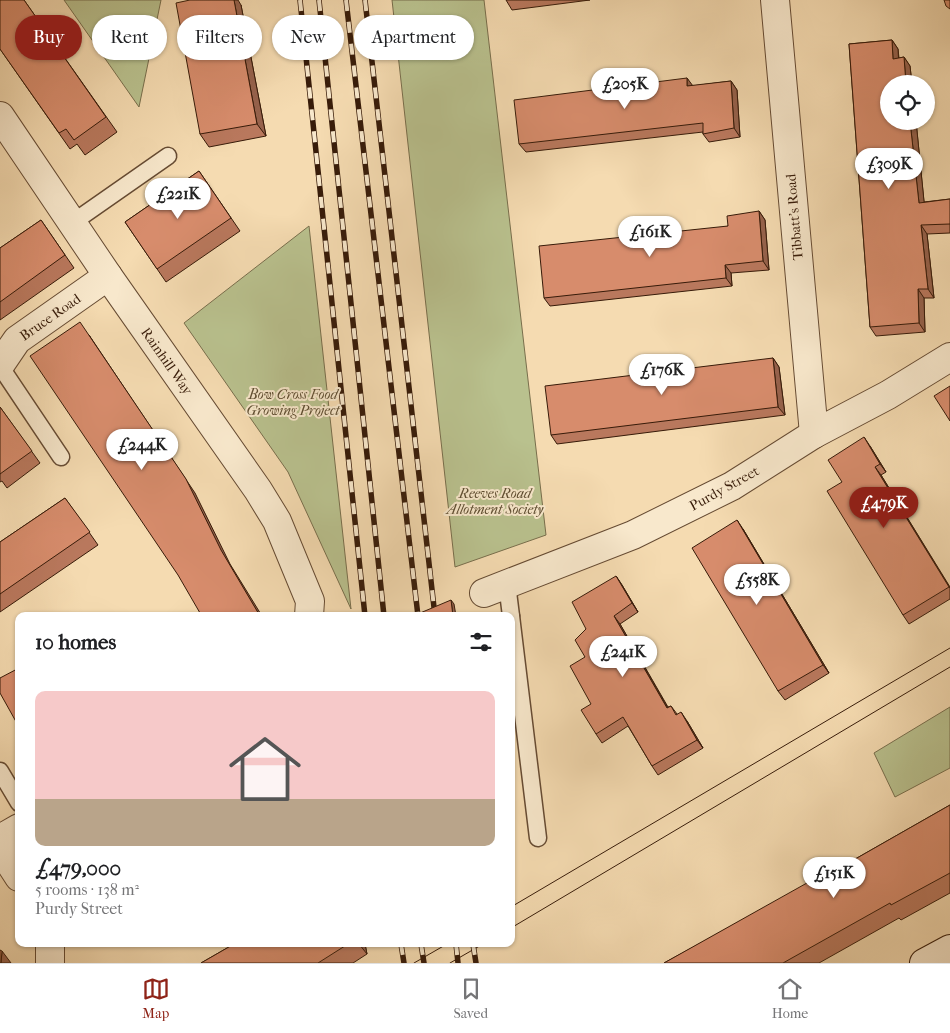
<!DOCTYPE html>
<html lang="en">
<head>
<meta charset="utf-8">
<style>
  :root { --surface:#fff; --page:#f6f6f6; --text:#202124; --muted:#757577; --line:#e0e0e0; --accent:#8f2418 }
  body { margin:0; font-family:"IM FELL French Canon",serif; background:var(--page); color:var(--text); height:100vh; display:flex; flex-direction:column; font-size:19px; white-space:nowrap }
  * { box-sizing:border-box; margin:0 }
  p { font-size:16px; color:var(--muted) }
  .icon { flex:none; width:28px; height:28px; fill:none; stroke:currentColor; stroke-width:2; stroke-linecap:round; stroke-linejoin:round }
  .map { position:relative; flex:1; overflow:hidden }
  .panel { position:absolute; left:15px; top:612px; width:500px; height:335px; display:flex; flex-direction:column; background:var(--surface); border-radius:10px; box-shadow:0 1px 4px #0004 }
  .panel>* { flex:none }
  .guide { position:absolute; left:15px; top:15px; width:500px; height:45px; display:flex; gap:10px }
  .tools { position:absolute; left:880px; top:75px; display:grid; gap:10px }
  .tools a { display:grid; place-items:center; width:55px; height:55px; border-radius:50%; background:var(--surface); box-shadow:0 1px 4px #0004; font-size:25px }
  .price { position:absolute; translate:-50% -42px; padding:0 11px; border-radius:18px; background:#fff; color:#222; font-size:16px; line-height:32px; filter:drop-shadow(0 1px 2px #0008) }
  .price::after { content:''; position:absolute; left:50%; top:30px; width:15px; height:11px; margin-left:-8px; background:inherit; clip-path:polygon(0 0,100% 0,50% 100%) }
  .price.active { background:var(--accent); color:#fff }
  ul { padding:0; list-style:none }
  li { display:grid; align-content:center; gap:10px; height:265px; padding:0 20px }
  li span { display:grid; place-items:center; height:155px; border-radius:10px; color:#555 }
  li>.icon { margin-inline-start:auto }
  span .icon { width:90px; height:90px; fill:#fffc; stroke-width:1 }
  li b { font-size:21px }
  h2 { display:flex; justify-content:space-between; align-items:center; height:60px; padding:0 20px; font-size:21px }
  .chip { padding:0 18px; border-radius:22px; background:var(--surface); box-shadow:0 1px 4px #0004; font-size:18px; line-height:45px }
  .chip.active { background:var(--accent); color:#fff }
  .dock { display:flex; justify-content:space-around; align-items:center; height:70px; border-top:1px solid var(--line); background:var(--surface); font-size:14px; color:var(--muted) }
  .dock a { display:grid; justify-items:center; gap:2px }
  .dock .active { color:var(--accent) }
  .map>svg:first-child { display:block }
  .green { fill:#b9c18e; stroke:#786e4c }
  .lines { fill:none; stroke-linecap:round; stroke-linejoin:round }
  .lane-casing { stroke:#664b33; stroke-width:19 }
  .street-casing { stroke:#664b33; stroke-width:30 }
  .secondary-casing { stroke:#371b09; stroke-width:30 }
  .lane { stroke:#f8e8cc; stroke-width:16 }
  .street { stroke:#f8e8cc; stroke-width:28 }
  .secondary { stroke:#f8e8cc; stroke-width:28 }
  .tram { stroke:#371b09; stroke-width:1 }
  .rail-casing { stroke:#371b09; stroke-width:5.5 }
  .rail { stroke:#f8e8cc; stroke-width:4; stroke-dasharray:11; stroke-linecap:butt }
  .wall { fill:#b9785d; stroke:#371b09 }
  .shaded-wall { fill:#96624c; stroke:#371b09 }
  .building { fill:#d78c6c; stroke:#371b09 }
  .labels { text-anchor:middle; stroke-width:4; stroke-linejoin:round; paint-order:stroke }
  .street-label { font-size:14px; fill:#371b09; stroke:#f8e8cc }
  .park-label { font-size:14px; font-style:italic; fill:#5e4d31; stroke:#f8e8cc }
</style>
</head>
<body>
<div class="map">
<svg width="950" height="963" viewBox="0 0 950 963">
  <rect width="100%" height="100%" fill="#f5dbb1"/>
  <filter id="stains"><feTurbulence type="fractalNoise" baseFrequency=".004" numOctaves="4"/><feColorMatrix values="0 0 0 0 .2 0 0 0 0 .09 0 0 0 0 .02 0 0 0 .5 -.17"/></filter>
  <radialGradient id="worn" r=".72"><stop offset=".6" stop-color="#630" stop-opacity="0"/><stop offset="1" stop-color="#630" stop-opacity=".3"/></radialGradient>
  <g class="green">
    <path d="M64,0H161L139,107Z"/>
    <path d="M392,0H484L546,535L455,567Z"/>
    <path d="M309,226L351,609L288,472L184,323Z"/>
    <path d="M950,707V768L895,797L874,753Z"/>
  </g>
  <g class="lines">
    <g class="lane-casing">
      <g id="lane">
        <path d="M72,223L168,156"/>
        <path d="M0,366L61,457"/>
        <path d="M507,584L511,616"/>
        <path d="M511,616L538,838"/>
        <path d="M0,771L19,803"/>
      </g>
    </g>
    <g class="street-casing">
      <g id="street">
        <path d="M775,0L814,434"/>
        <path d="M0,116L108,276L258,490L277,521L310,601L309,616"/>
        <path d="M0,365L17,340L108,276"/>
        <path d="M484,593L633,535L732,486L814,434L888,395L950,357"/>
        <path d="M0,839L19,828"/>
        <path d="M0,848L19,877"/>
        <path d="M50,963V944"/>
      </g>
    </g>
    <g class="secondary-casing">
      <path id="secondary" d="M924,963L950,949"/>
    </g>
    <use href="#lane" class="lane"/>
    <use href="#street" class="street"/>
    <use href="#secondary" class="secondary"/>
    <g class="tram">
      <path d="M511,907L950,648"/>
      <path d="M511,928L950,667"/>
      <path d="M414,963L447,944"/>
      <path d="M450,963L483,944"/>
    </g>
    <g class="rail-casing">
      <g id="rail">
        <path d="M300,0L365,616"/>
        <path d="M319,0L384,616"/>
        <path d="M346,0L418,616"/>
        <path d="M365,0L435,616"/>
        <path d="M401,944L404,963"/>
        <path d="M421,944L424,963"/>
        <path d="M456,944L458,963"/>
        <path d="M473,944L476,963"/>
      </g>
    </g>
    <use href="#rail" class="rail"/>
  </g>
  <g class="wall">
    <path d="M24,0L117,132L85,155L77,144L70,149L0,49Z"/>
    <path d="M506,0H590L512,10Z"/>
    <path d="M241,5L266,136L209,147L200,134Z"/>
    <path d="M892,40L898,49L899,58L904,57L910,66L912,84H889V121H916L924,202L950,199V233L927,234L934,298H924L925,332L876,336L870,327L849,44Z"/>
    <path d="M687,78L692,86L731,81L737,90L740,137L709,142L703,134V132L526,152L519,144Z"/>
    <path d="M199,171L240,231L166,282L125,222Z"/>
    <path d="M759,211L765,220L769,270L731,273L732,286L550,306L544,298L728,226Z"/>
    <path d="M41,220L74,268L0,320V248Z"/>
    <path d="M773,358L779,367L785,415L557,444L551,435Z"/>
    <path d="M0,407L40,463L7,488L2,481L0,482Z"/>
    <path d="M870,446L886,472L881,475L950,587V599L909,624L903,615L842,482Z"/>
    <path d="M65,498L98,545L0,612V542Z"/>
    <path d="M743,529L829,673L785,700L778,691Z"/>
    <path d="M616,576L622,585L638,612L620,624L668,707L671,706L677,714L687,721L703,748L658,775L652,766L628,726L602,743L596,734L585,657L586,629Z"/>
    <path d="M950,805V893L901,920L899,918L819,963H664L850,862Z"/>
    <path d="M234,944H365L367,954L353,963H201Z"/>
  </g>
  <g class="shaded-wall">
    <path d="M234,0H238L241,5L266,136L257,124Z"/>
    <path d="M892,40L898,49L899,68L893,59Z"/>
    <path d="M904,57L910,66L912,84H906Z"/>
    <path d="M687,78L693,86H687Z"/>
    <path d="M731,81L737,90L740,137L734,128Z"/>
    <path d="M910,121H916L925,211L919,203Z"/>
    <path d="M759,211L765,220L769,270L763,261Z"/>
    <path d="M921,225L927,234L934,298L928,289Z"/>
    <path d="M725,265L731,273L732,286L726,278Z"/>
    <path d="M918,289L924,298L925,332L919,323Z"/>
    <path d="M89,335L195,493L230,564L262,616H260Z"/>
    <path d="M773,358L779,367L785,415L778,407Z"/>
    <path d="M864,437L870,446L886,472L880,464Z"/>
    <path d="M875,467L881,475L950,588Z"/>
    <path d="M737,520L743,529L829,673L823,665Z"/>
    <path d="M616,576L622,585L638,612L632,603Z"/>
    <path d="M451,600L454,604L456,616H453Z"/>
    <path d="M614,616L620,624L673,717L667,708Z"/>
    <path d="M681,712L687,721L703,748L697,740Z"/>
    <path d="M359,944H365L367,954Z"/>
    <path d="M2,951L11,963H1Z"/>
  </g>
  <g class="building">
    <path d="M0,0H24L106,117L74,140L66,129L59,133L0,49Z"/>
    <path d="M190,0H234L257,124L200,134L176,3Z"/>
    <path d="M944,0H950V9L946,6Z"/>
    <path d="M892,40L893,59L904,57L906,84H889V121H910L919,203L950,199V224L921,225L928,289H918L919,323L870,327L849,44Z"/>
    <path d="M687,78V86L731,81L734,128L703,134V123L519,144L514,100Z"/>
    <path d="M199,171L231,218L157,269L125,222Z"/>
    <path d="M759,211L763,261L725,265L726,278L544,298L539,246L728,226L727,216Z"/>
    <path d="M41,220L65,255L0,302V248Z"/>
    <path d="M80,322L186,479L221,550L260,616H194L200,613L178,575L30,356Z"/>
    <path d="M773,358L778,407L551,435L545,386Z"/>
    <path d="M950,386V421L934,396Z"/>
    <path d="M0,407L32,451L0,474Z"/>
    <path d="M864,437L880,464L875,467L949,587L903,615L827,491L842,482L828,460Z"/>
    <path d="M65,498L90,532L0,594V542Z"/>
    <path d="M737,520L823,665L778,691L692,548Z"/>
    <path d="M616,576L632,603L614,616L667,708L671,706L676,715L681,712L697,740L652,766L623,717L596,734L581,710L591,704L570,666L585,657L575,640L586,629L572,602Z"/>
    <path d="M451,600L453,616H413Z"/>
    <path d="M19,668V727L0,693V678Z"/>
    <path d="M950,805V873L891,905L890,903L783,963H664L848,860L850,862Z"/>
    <path d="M234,944H348L318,963H201Z"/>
    <path d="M0,950L2,951L1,963H0Z"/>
  </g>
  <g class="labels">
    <g class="street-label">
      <text transform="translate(794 217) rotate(-95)" y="5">Tibbatt's Road</text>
      <text transform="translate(50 317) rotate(-35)" y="5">Bruce Road</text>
      <text transform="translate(167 361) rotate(55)" y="5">Rainhill Way</text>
      <text transform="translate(724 488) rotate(-29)" y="5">Purdy Street</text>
    </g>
    <g class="park-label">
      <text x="293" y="399">Bow Cross Food<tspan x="293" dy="16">Growing Project</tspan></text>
      <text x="495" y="498">Reeves Road<tspan x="495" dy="16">Allotment Society</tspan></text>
    </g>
  </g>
  <rect width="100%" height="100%" filter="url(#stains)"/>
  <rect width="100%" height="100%" fill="url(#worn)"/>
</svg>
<div class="tools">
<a><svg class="icon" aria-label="locate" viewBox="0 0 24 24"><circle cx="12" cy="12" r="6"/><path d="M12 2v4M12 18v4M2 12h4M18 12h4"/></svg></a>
</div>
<b class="price" style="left:625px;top:110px">£205K</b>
<b class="price" style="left:889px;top:190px">£309K</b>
<b class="price" style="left:178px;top:220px">£221K</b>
<b class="price" style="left:650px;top:258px">£161K</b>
<b class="price" style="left:662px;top:396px">£176K</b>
<b class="price" style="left:142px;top:471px">£244K</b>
<b class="price active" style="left:884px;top:529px">£479K</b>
<b class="price" style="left:757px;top:606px">£558K</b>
<b class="price" style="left:623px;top:678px">£241K</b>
<b class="price" style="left:834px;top:899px">£151K</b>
<div class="guide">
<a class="chip active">Buy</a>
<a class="chip">Rent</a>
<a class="chip">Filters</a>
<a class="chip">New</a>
<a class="chip">Apartment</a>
</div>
<section class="panel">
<h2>10 homes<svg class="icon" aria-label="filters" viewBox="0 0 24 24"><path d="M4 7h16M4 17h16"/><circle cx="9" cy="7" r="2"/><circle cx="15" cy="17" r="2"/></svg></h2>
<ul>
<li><span style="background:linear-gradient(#f6c9c9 70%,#b9a48a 0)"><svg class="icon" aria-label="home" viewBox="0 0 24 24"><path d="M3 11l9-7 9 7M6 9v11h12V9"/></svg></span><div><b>£479,000</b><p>5 rooms · 138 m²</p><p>Purdy Street</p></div></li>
</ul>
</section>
</div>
<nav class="dock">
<a class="active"><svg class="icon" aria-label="map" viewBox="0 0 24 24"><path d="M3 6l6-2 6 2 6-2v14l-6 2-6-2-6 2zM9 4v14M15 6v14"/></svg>Map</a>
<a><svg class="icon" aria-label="saved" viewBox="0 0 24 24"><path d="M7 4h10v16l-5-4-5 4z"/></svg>Saved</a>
<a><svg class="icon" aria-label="home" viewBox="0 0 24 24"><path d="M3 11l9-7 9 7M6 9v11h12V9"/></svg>Home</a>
</nav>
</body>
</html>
